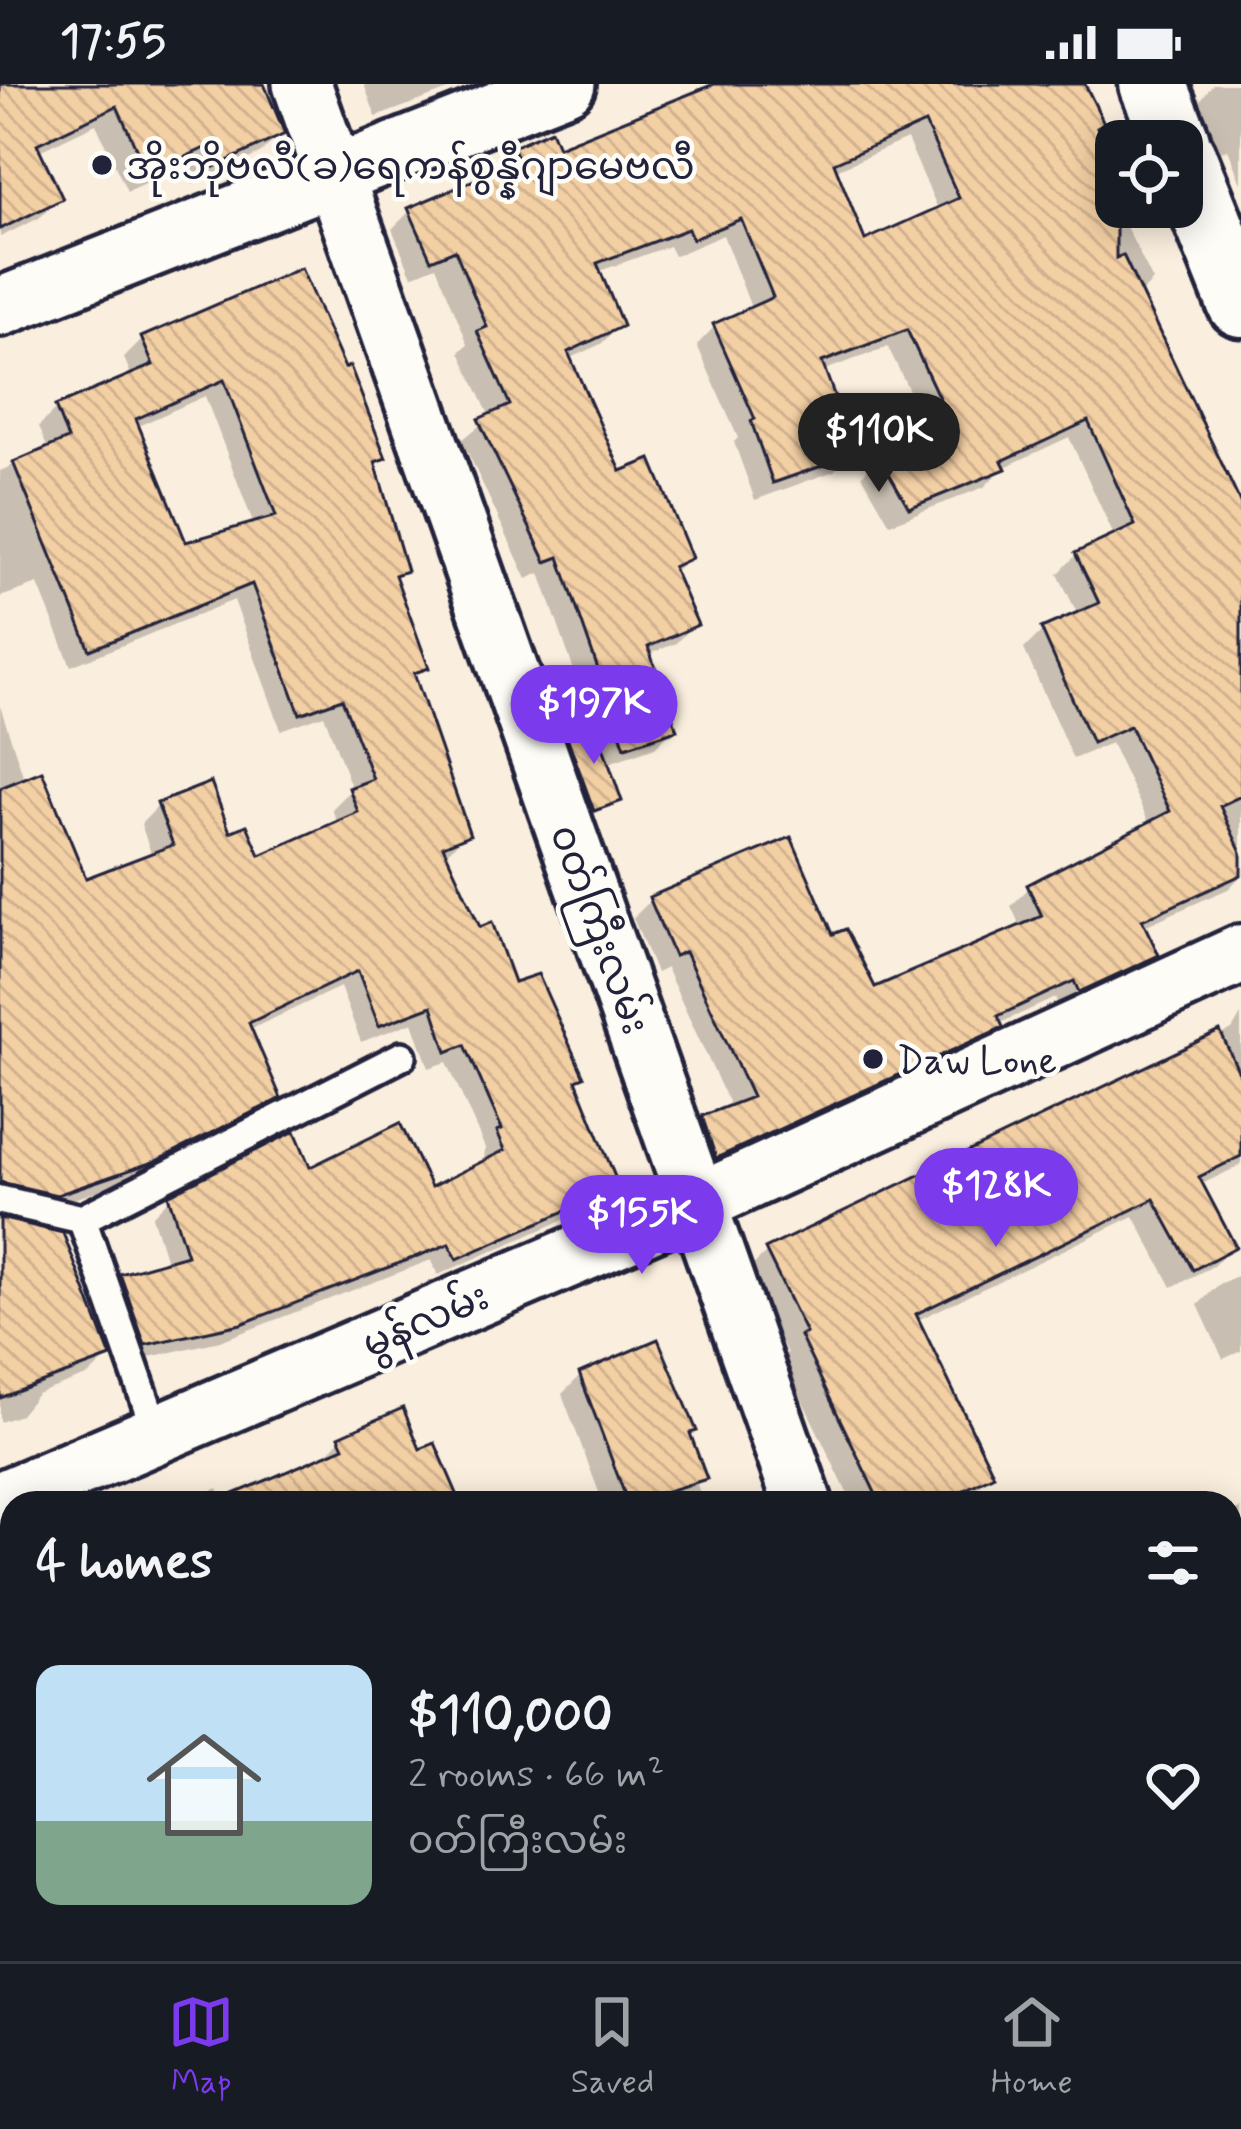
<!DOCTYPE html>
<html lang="en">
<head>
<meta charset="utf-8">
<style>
  :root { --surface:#171b24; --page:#20242c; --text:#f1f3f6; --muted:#9ea1a6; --line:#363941; --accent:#7c3aed }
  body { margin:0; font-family:Mynerve,"Noto Sans Myanmar",sans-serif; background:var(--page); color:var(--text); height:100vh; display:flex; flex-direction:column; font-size:45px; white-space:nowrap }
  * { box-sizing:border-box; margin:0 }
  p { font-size:39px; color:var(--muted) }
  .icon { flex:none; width:66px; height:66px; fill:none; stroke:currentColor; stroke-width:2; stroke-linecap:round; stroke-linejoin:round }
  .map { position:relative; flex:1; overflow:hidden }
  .side { position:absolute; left:0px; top:1407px; width:1242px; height:471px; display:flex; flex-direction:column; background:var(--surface); border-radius:36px 36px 0 0; box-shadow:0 6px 30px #0003 }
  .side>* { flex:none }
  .fabs { position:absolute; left:1095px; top:36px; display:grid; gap:24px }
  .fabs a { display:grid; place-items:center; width:108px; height:108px; border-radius:24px; background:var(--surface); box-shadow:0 6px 30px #0003; font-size:60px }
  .price { position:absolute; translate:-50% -102px; padding:0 27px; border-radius:42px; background:var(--accent); color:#fff; font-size:39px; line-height:78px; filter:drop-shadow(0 3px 6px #0008) }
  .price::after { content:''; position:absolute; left:50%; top:72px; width:36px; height:27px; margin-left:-18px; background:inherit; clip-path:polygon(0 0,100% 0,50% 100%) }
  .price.active { background:#222; color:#fff }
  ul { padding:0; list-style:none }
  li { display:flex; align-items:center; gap:36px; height:300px; padding:0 36px }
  li span { display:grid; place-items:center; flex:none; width:336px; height:240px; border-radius:24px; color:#555 }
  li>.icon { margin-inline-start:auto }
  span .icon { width:144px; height:144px; fill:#fffc; stroke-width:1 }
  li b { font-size:51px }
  h2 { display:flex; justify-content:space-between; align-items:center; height:144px; padding:0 36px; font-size:51px }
  .status { display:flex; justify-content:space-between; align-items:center; height:84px; padding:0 60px; background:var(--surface); direction:ltr }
  .status svg { height:33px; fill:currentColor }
  .dock { display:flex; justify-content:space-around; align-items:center; height:168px; border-top:3px solid var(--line); background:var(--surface); font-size:33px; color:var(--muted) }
  .dock a { display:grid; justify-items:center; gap:6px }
  .dock .active { color:var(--accent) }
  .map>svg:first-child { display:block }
  .shadow { fill:#0003; fill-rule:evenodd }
  .building { fill:url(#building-back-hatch); stroke:#22223b; stroke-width:3; fill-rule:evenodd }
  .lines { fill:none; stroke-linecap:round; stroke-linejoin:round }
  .lane-casing { stroke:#22223b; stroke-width:36 }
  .street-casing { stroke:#22223b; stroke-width:66 }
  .secondary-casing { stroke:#22223b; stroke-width:75 }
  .lane { stroke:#fdfcf7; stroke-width:27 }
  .street { stroke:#fdfcf7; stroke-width:57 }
  .secondary { stroke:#fdfcf7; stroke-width:66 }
  .poi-dot { fill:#22223b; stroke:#fdfcf7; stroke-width:4.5 }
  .labels { text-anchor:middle; stroke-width:9; stroke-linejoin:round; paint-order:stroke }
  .poi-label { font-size:39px; fill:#22223b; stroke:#fdfcf7; text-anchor:start }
  .street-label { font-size:39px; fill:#22223b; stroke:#fdfcf7 }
</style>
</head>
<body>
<div class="status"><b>17:55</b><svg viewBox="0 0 49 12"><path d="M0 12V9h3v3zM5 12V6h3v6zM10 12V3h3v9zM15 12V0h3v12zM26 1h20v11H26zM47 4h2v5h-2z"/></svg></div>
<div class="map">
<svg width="1241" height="1877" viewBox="0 0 1241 1877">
  <defs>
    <pattern id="building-back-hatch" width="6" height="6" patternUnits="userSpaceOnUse" patternTransform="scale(3)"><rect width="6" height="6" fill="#f3cfa4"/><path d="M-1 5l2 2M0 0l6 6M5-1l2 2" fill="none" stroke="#d0b18e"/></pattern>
  </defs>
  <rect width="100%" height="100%" fill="#faeede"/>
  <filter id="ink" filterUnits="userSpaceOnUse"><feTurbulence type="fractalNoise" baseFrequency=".00833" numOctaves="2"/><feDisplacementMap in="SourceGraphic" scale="24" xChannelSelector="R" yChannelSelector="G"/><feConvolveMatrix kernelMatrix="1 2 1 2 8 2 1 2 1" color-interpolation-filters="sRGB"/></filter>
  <g filter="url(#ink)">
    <g class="shadow">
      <path d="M0,0H259L281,49L261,69L193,101L184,82L127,108L96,40L37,68L60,114L39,134L0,153Z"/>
      <path d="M364,0H464L376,33Z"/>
      <path d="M733,0H1082L1108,106L1153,197L1139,211L1241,443V792L1228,805L1142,843L1155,870L1137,889L1060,924L1055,914L998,940L981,960L698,1090L685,1053L703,1035L731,1024L666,884L656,889L633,834L651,816L831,854L873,906L1021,844L1011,822L1029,804L1150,741L1111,659L1073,675L1024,565L1042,547L1078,531L1058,490L1076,471L1115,454L1069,353L1003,384L984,403L890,440L862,391L880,372L929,348L888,263L822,287L852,369L834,387L755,416L734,358L738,354L697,261L715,242L752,226L723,151L674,172L669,162L597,188L619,242L601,260L568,275L619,391L689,473L672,490L694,540L676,559L647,571L673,645L655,663L606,680L618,716L584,735L558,662L594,644L540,489L527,495L462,356L490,333L460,268L468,260L436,182L412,192L392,145L410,127L498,89L496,84L514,66L557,67ZM907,55L939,127L863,160L834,87Z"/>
      <path d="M1213,0H1241V100L1228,65L1220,68L1199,18Z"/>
      <path d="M142,256L382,374L373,382L403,486L394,496L425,583L413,595L467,750L444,771L478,846L580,993L574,999L616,1103L597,1121L438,1191L431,1176L220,1257L127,1278L104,1211L122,1193L167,1180L152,1132L170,1114L308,1087L430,1107L484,1077L485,1064L447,978L429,984L413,938L361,958L340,903L249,946L277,1013L259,1031L135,1094L36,1128L0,1119V622L25,697L85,798L152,772L141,740L159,721L229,752L258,775L338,740L332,725L352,705L324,631L281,646L234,516L71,582L38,500L0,513V387L48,366L39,342L57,324L132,293L124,274ZM205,312L254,441L184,462L136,343Z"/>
      <path d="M1241,931V1081L1200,1101L1233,1162L1213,1182L1172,1203L1134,1132L916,1237L991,1391L973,1408L979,1419H852L782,1274L787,1269L747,1187L767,1168L1232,946Z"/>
      <path d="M0,1136L108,1273L89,1291L37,1310L20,1331L0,1338Z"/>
      <path d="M1241,1190V1267L1223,1275L1198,1221L1218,1201Z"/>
      <path d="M581,1291L693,1346L687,1352L703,1394L697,1401L704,1419H603L562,1310Z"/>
      <path d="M341,1355L446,1419H184L218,1404L224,1417L323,1373Z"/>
      <path d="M1241,1424V1665L1230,1670V1430Z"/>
      <path d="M12,1479V1604L0,1609V1491Z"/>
      <path d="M0,1633L12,1663V1844L0,1818Z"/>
      <path d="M1241,1771V1867L1218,1877H1042L1068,1866H1230V1776Z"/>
      <path d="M22,1866H732L717,1877H27Z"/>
    </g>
    <g class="building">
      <path d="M0,0H264L285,50L214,83L205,64L148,90L117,22L37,60L63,115L0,145Z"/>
      <path d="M714,0H1085L1104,39L1097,43L1116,92V174L1123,171L1241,420V712L1220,722L1241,768V791L1142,836L1159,871L1079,908L1074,897L998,932L1003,943L716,1074L702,1032L752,1013L685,868L674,872L649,813L791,753L833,850L846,845L875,903L1042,832L1027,801L1170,727L1130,642L1092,659L1041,544L1099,519L1075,469L1135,441L1088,337L1002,377L1006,385L909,424L878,370L949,335L907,246L822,278L856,370L773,399L751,337L755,335L713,240L773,213L741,135L692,155L688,145L597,179L623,242L568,268L621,387L651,375L692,474L673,483L698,541L648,563L677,646L625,663L559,473L546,478L478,335L510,321L477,247L487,243L455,166L431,176L408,124L519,77L512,63L551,46L558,63ZM925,39L959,114L865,156L834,79Z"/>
      <path d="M301,184L345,284L350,282L386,374L375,378L407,487L395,491L429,584L414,589L470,751L443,762L480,843L492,838L514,898L538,890L584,993L576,996L619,1103L457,1175L449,1160L241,1240L145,1261L120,1190L187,1171L168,1111L295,1047L310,1083L400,1039L431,1103L505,1066L497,1047L502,1045L465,961L447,968L432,922L379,942L358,887L249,939L281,1014L156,1077L57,1111L0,1098V704L42,687L86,794L173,761L157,719L211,698L230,748L247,741L260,771L358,728L349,704L373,695L342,615L300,630L252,500L90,566L13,378L68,355L55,322L153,281L141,253ZM224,296L276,432L186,458L136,335Z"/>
      <path d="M595,640L622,717L594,727L566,650Z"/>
      <path d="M1220,947L1241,993V1072L1199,1093L1236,1163L1193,1186L1154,1115L916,1230L994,1391L938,1419H880L800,1252L806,1249L765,1165Z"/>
      <path d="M0,1134L63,1149L111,1273L0,1314Z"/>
      <path d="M658,1255L697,1347L690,1349L707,1395L628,1419L579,1289Z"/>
      <path d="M403,1324L420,1365L435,1359L461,1419H213L344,1363L339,1352Z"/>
    </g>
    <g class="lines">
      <g class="lane-casing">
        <g id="lane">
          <path d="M0,1116L82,1135L402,972"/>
          <path d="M82,1135L157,1350"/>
        </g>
      </g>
      <g class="street-casing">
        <g id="street">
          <path d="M302,0L803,1419"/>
          <path d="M0,223L566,0"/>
          <path d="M0,1417L698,1119L1241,870"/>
          <path d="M1230,1699L1241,1695"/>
          <path d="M968,1866L971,1877"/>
          <path d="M832,1877L857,1866"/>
        </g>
      </g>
      <g class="secondary-casing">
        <g id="secondary">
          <path d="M1153,0L1176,57"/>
          <path d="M1182,72L1241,219"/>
        </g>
      </g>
      <use href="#lane" class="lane"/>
      <use href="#street" class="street"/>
      <use href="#secondary" class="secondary"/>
    </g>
  </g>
  <g class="poi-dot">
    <circle cx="102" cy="81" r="12"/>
    <circle cx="873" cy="975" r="12"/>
  </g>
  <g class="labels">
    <g class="poi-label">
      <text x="126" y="95">အိုးဘိုဗလီ(ခ)ရေကန်စွန္နီဂျာမေဗလီ</text>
      <text x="897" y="989">Daw Lone</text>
    </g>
    <g class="street-label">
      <text transform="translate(601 845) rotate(70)" y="14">၀တ်ကြီးလမ်း</text>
      <text transform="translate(425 1235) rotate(-23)" y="14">မွန်လမ်း</text>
    </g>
  </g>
</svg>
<div class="fabs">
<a><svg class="icon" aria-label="locate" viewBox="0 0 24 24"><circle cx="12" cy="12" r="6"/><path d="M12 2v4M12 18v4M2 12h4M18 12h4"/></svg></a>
</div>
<b class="price active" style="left:879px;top:411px">$110K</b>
<b class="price" style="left:594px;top:683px">$197K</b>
<b class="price" style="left:996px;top:1166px">$128K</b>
<b class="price" style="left:642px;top:1193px">$155K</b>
<section class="side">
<h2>4 homes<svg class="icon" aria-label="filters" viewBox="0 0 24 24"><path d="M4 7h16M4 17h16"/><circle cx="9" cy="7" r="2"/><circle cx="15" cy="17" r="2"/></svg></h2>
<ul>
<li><span style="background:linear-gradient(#bfe0f5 65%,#7fa58c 0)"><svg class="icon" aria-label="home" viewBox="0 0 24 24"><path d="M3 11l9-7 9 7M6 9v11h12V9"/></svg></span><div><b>$110,000</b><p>2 rooms · 66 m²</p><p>၀တ်ကြီးလမ်း</p></div><svg class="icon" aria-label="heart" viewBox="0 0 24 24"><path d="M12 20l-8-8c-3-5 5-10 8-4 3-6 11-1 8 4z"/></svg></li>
</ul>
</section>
</div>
<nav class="dock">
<a class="active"><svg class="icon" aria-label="map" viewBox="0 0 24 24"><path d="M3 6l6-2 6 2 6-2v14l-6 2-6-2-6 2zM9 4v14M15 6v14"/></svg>Map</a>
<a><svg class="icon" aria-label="saved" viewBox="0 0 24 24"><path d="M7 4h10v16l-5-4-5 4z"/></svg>Saved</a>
<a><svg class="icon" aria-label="home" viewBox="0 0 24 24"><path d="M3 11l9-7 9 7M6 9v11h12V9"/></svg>Home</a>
</nav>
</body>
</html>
